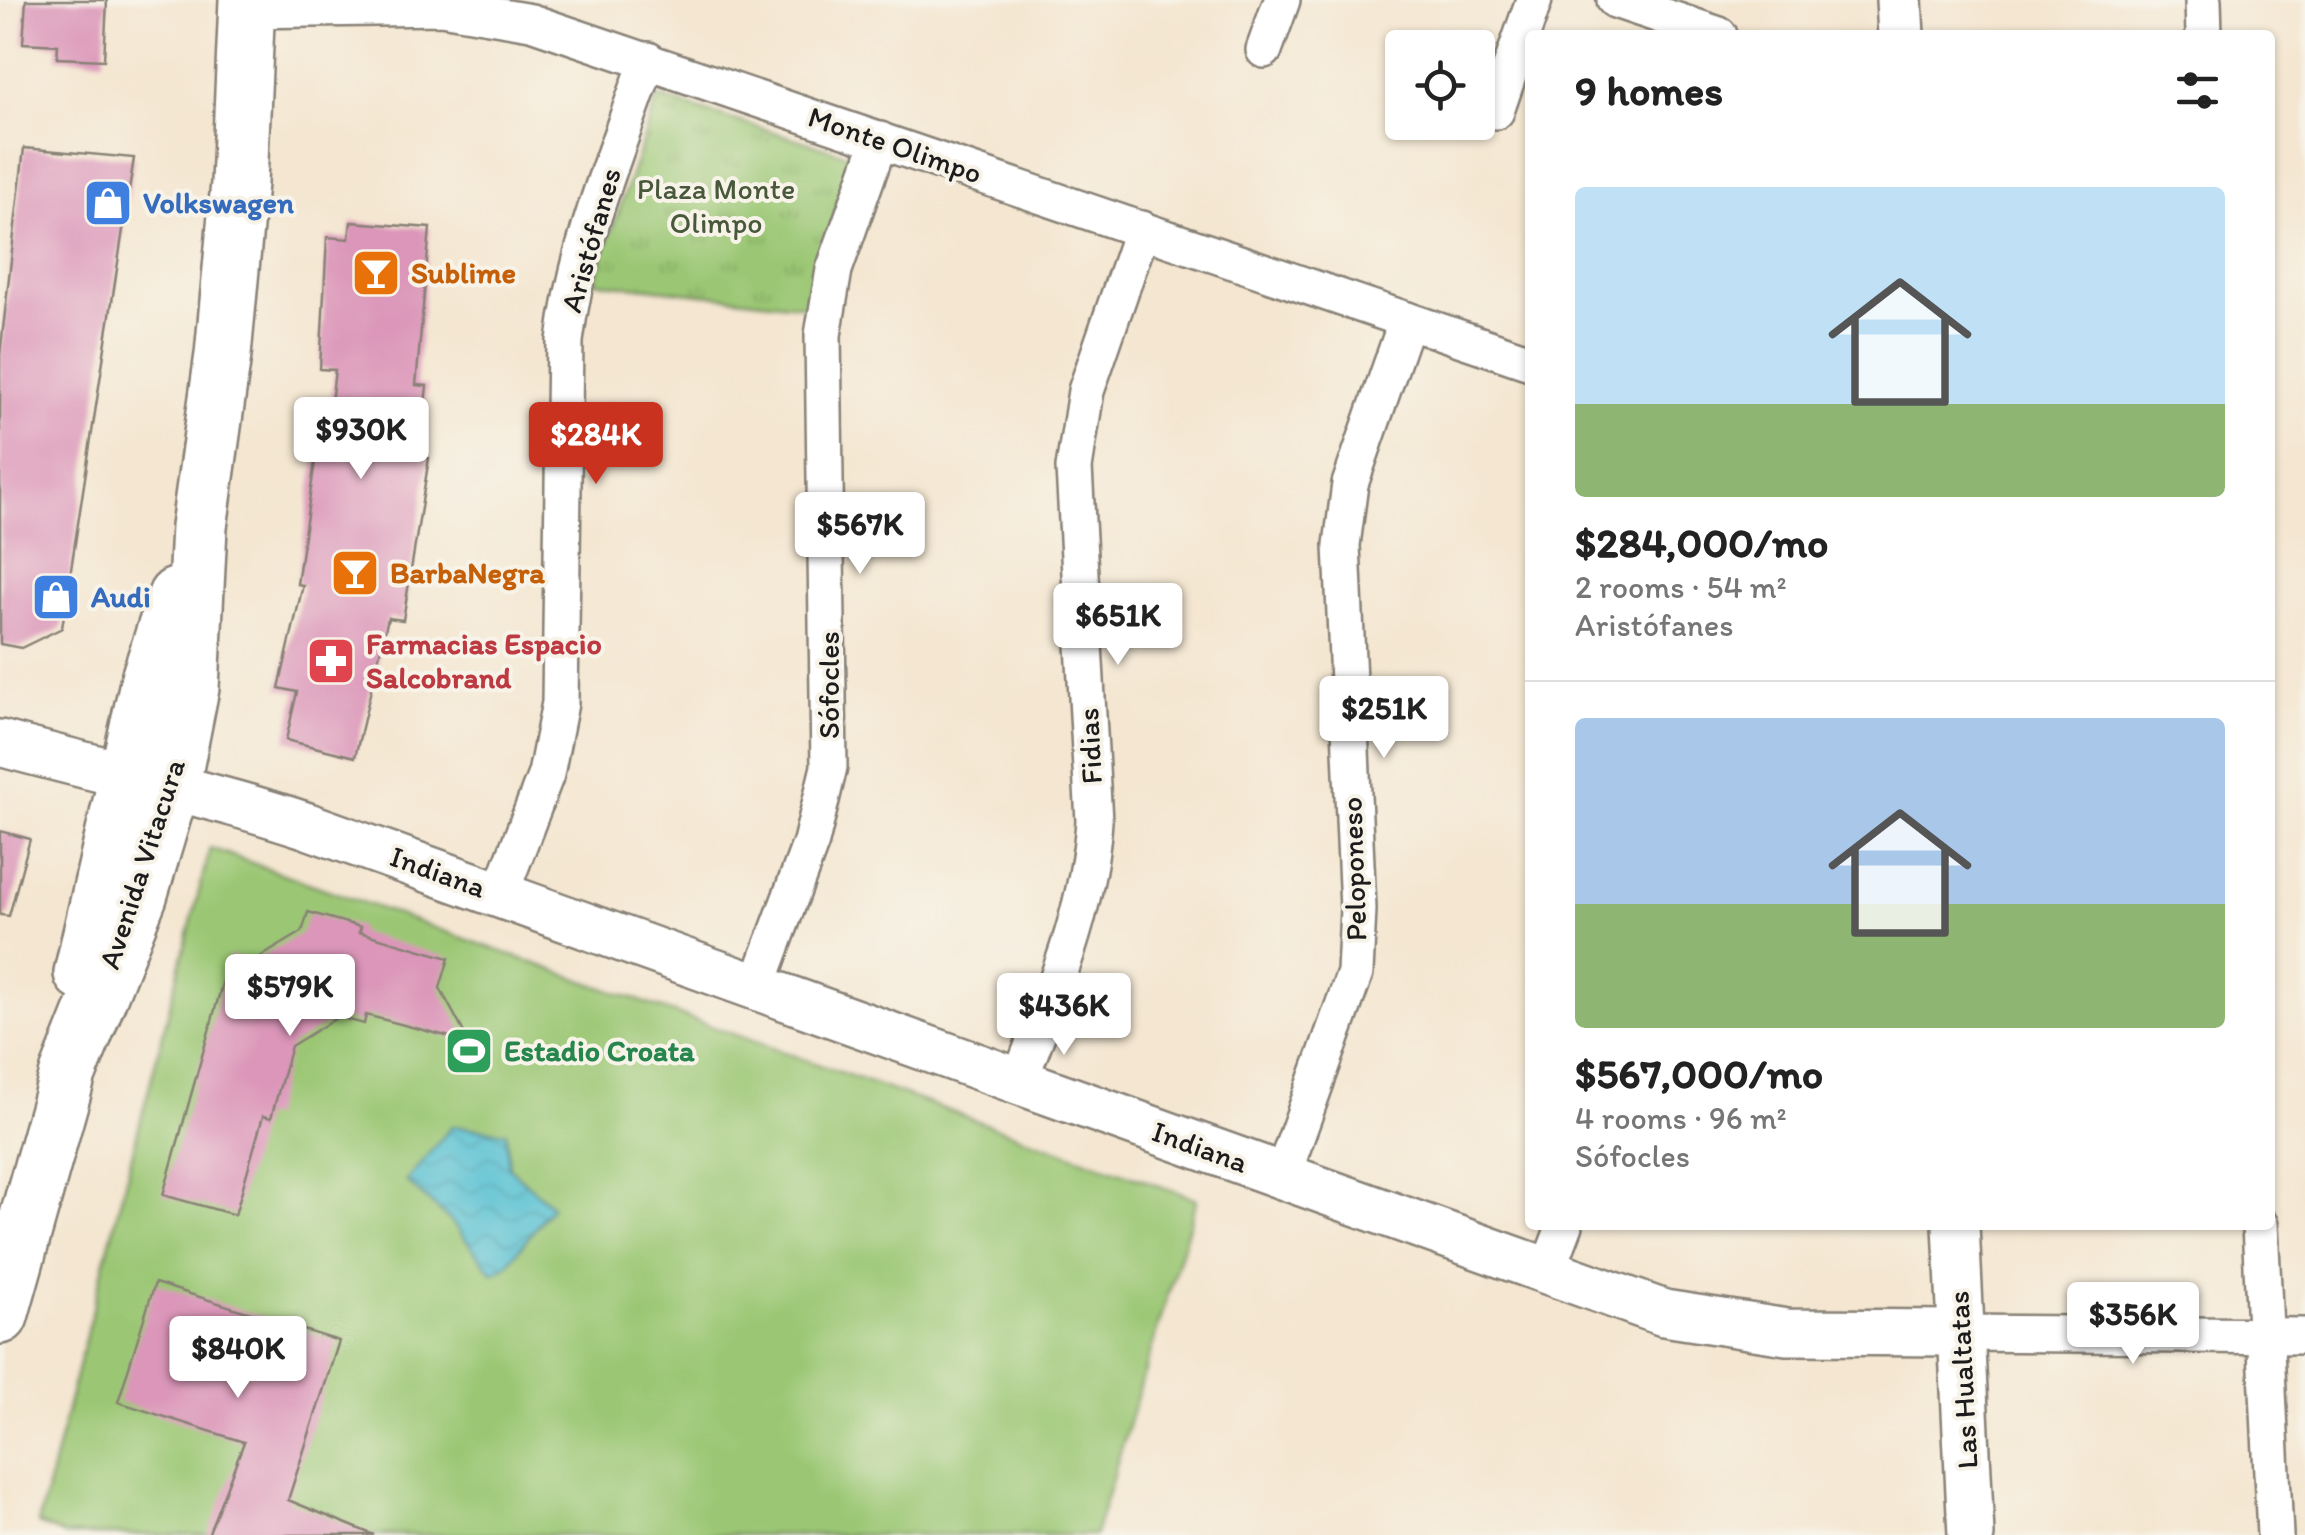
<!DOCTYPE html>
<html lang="en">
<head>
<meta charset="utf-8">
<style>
  :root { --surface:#fff; --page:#f2f2f2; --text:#222; --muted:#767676; --line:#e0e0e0; --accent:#c8321e }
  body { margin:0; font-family:Itim,sans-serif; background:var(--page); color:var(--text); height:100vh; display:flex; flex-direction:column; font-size:38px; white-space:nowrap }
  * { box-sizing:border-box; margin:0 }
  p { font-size:32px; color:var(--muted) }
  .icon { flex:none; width:55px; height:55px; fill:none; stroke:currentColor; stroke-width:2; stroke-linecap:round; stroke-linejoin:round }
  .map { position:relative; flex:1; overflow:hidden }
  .panel { position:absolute; left:1525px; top:30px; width:750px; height:1200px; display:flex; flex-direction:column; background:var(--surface); border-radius:10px; box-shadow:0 2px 8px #0004 }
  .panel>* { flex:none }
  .controls { position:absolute; left:1385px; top:30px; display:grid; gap:20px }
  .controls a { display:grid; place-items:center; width:110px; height:110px; border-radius:10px; background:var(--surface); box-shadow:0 2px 8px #0004; font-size:50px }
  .price { position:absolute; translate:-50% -85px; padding:0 22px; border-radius:10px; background:#fff; color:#222; font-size:32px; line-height:65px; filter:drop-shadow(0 2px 5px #0008) }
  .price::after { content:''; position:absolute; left:50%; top:60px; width:30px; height:22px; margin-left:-15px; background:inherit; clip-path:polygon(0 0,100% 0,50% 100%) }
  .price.current { background:var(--accent); color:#fff }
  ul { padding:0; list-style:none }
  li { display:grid; align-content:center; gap:20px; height:530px; padding:0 50px }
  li+li { border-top:2px solid var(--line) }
  li span { display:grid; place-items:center; height:310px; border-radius:10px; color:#555 }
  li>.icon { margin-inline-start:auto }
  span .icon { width:180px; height:180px; fill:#fffc; stroke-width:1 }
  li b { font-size:42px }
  h2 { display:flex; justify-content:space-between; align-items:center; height:120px; padding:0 50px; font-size:42px }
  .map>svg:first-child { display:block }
  .park { fill:url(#park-tufts); stroke:#5c7248; stroke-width:2.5 }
  .pitch { fill:#9bc774; stroke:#5c7248; stroke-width:2.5 }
  .water { fill:url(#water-waves); stroke:#3a6e78; stroke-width:2.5 }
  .building { fill:#db96b9 }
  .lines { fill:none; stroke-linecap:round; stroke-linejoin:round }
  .minor-casing { stroke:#888176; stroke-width:40 }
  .tertiary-casing { stroke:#888176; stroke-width:50 }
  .primary-casing { stroke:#888176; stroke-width:60 }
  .minor { stroke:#fff; stroke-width:35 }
  .tertiary { stroke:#fff; stroke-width:45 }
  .primary { stroke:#fff; stroke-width:55 }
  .labels { text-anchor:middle; stroke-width:8; stroke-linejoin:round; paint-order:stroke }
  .street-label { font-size:30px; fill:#1c1c1c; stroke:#f7f3e8 }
  .park-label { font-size:30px; fill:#48583b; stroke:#f7f3e8 }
  .shop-label { font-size:30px; font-weight:bold; fill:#366cbe; stroke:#f7f3e8; text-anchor:start }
  .food-label { font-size:30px; font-weight:bold; fill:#c56008; stroke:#f7f3e8; text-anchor:start }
  .health-label { font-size:30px; font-weight:bold; fill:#be3a42; stroke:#f7f3e8; text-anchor:start }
  .leisure-label { font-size:30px; font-weight:bold; fill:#27864d; stroke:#f7f3e8; text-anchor:start }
</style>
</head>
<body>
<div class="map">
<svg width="2305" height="1535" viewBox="0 0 2305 1535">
  <defs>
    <pattern id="park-tufts" width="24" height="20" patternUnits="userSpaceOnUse" patternTransform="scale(2.5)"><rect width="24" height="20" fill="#9bc774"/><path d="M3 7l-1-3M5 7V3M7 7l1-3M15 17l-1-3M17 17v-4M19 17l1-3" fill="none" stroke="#85aa64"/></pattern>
    <pattern id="water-waves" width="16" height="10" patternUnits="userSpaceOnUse" patternTransform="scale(2.5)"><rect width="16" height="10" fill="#57c1d3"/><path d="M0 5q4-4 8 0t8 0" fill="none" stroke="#4ba5b5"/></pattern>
  </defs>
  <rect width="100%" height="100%" fill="#f7f3e8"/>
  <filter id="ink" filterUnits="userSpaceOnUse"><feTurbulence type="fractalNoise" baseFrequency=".01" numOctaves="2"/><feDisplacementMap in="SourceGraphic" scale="20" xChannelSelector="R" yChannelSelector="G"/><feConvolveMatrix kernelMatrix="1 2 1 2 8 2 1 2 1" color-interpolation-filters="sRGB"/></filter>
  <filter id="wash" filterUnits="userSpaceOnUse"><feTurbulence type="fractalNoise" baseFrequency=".0048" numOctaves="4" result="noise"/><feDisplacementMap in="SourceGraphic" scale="40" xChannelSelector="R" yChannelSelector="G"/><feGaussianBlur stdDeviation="2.25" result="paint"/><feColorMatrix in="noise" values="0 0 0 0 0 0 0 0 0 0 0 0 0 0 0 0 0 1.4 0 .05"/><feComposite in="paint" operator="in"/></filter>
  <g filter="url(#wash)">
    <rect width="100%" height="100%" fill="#f4e6d0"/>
    <path class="park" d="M658,97L853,156L807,306L594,282Z"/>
    <path class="pitch" d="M210,848L1197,1199L1095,1535H65L38,1524Z"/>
    <path class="water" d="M452,1126L506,1132L509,1168L552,1206L507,1265L493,1273L450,1220L406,1181Z"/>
    <g id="blocks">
      <g class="building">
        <path d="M26,0H107L104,60L57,58L58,45L23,43Z"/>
        <path d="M24,148L134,158L62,628L21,648L0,644V355Z"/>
        <path d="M351,222L430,228L416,385L427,386L419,457L429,458L403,620L388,618L355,757L286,740L297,692L279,688L303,585L297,584L305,528L318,442L326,443L335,370L320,369L327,237L349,239Z"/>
        <path d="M0,831L30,839L9,916L0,915Z"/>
        <path d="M308,912L361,927L359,932L449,958L440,988L469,1042L366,1015L364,1024L338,1017L291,1046L271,1118L263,1116L235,1215L163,1195L230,956L252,962L302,932Z"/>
        <path d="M155,1283L339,1341L288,1500L374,1535H208L244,1442L118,1402Z"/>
      </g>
    </g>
  </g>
  <g filter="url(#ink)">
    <use href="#blocks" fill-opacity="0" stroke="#888176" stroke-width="2.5"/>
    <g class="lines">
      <g class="minor-casing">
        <g id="minor">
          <path d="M1615,0L1719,35"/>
          <path d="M2203,0L2204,35"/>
          <path d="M246,10L441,7L531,22L1530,362"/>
          <path d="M1264,50L1282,0"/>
          <path d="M1496,111L1534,0"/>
          <path d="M500,895L546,774L560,703L565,341C577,243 616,153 648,60"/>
          <path d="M757,987L811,842L829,767L823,335L834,270L880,140"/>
          <path d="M1019,1082C1051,996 1088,913 1094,821L1074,468L1086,391L1142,229"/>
          <path d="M1282,1177L1355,973L1358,909L1342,545L1350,484L1407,320"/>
          <path d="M2260,1225L2275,1535"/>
          <path d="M1547,1272L1565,1225"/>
          <path d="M1961,1333L2305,1336"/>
        </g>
      </g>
      <g class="tertiary-casing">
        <g id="tertiary">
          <path d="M1899,0L1901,35"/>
          <path d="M0,743C101,771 205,792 305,825L1664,1313L1787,1332L1961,1333"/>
          <path d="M1956,1225L1971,1535"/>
        </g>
      </g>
      <g class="primary-casing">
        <g id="primary">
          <path d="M82,973L149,679L176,596"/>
          <path d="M0,1316L68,1074L139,896L171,789L191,688L199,527L223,355L239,183L247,0"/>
        </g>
      </g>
      <use href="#minor" class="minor"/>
      <use href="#tertiary" class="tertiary"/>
      <use href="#primary" class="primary"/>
    </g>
  </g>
  <defs>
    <g id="shop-square" transform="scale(2.5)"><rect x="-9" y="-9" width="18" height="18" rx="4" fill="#3f7fe0" stroke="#f7f3e8"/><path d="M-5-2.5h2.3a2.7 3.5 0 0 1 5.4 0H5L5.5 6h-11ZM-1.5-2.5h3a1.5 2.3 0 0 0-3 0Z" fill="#fff"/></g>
    <g id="bar-square" transform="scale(2.5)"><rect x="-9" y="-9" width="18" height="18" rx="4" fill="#e8710a" stroke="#f7f3e8"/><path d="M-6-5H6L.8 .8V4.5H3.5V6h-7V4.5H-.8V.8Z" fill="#fff"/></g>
    <g id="pharmacy-square" transform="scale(2.5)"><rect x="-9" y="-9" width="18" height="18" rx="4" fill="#e0444e" stroke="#f7f3e8"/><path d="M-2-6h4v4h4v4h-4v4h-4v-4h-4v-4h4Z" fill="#fff"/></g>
    <g id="stadium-square" transform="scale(2.5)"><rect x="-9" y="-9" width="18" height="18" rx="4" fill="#2e9e5b" stroke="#f7f3e8"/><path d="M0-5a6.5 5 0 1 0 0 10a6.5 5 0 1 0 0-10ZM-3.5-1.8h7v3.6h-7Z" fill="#fff"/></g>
  </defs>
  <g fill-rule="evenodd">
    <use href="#shop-square" x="108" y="203"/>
    <use href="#bar-square" x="376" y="273"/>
    <use href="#bar-square" x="355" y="573"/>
    <use href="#shop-square" x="56" y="597"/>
    <use href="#pharmacy-square" x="331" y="661"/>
    <use href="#stadium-square" x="469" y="1051"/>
  </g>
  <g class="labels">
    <g class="street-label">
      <text transform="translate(895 145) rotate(19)" y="10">Monte Olimpo</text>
      <text transform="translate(591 240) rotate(-74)" y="10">Aristófanes</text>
      <text transform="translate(829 685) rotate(-90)" y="10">Sófocles</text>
      <text transform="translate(1090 746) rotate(-93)" y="10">Fidias</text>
      <text transform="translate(142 864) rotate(-72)" y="10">Avenida Vitacura</text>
      <text transform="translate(1354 869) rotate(-92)" y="10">Peloponeso</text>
      <text transform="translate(438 872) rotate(20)" y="10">Indiana</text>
      <text transform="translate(1200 1147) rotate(20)" y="10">Indiana</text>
      <text transform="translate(1963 1380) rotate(-93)" y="10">Las Hualtatas</text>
    </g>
    <g class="park-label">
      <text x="716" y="199">Plaza Monte<tspan x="716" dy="34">Olimpo</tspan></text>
    </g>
    <g class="shop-label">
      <text x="143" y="213">Volkswagen</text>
      <text x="91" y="607">Audi</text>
    </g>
    <g class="food-label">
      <text x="411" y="283">Sublime</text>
      <text x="390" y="583">BarbaNegra</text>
    </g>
    <g class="health-label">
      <text x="366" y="654">Farmacias Espacio<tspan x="366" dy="34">Salcobrand</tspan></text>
    </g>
    <g class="leisure-label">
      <text x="504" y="1061">Estadio Croata</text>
    </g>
  </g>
</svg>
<div class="controls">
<a><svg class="icon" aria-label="locate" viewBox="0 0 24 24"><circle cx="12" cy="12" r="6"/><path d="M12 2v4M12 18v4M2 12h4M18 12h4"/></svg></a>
</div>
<b class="price" style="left:361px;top:482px">$930K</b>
<b class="price current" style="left:596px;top:487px">$284K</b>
<b class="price" style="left:860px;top:577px">$567K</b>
<b class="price" style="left:1118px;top:668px">$651K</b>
<b class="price" style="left:1384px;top:761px">$251K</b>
<b class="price" style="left:290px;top:1039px">$579K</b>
<b class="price" style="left:1064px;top:1058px">$436K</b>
<b class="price" style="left:2133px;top:1367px">$356K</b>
<b class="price" style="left:238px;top:1401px">$840K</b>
<section class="panel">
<h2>9 homes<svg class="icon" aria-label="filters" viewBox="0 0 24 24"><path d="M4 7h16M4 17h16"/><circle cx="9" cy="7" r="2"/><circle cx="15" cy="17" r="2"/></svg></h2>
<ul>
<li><span style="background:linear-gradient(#bfe0f5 70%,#8fb573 0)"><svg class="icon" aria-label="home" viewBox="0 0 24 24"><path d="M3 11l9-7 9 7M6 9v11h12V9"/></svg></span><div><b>$284,000/mo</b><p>2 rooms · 54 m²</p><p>Aristófanes</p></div></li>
<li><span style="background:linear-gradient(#a9c7e8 60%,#8fb573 0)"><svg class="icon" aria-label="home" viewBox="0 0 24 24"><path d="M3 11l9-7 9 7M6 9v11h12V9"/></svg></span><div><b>$567,000/mo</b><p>4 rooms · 96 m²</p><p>Sófocles</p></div></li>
</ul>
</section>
</div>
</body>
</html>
